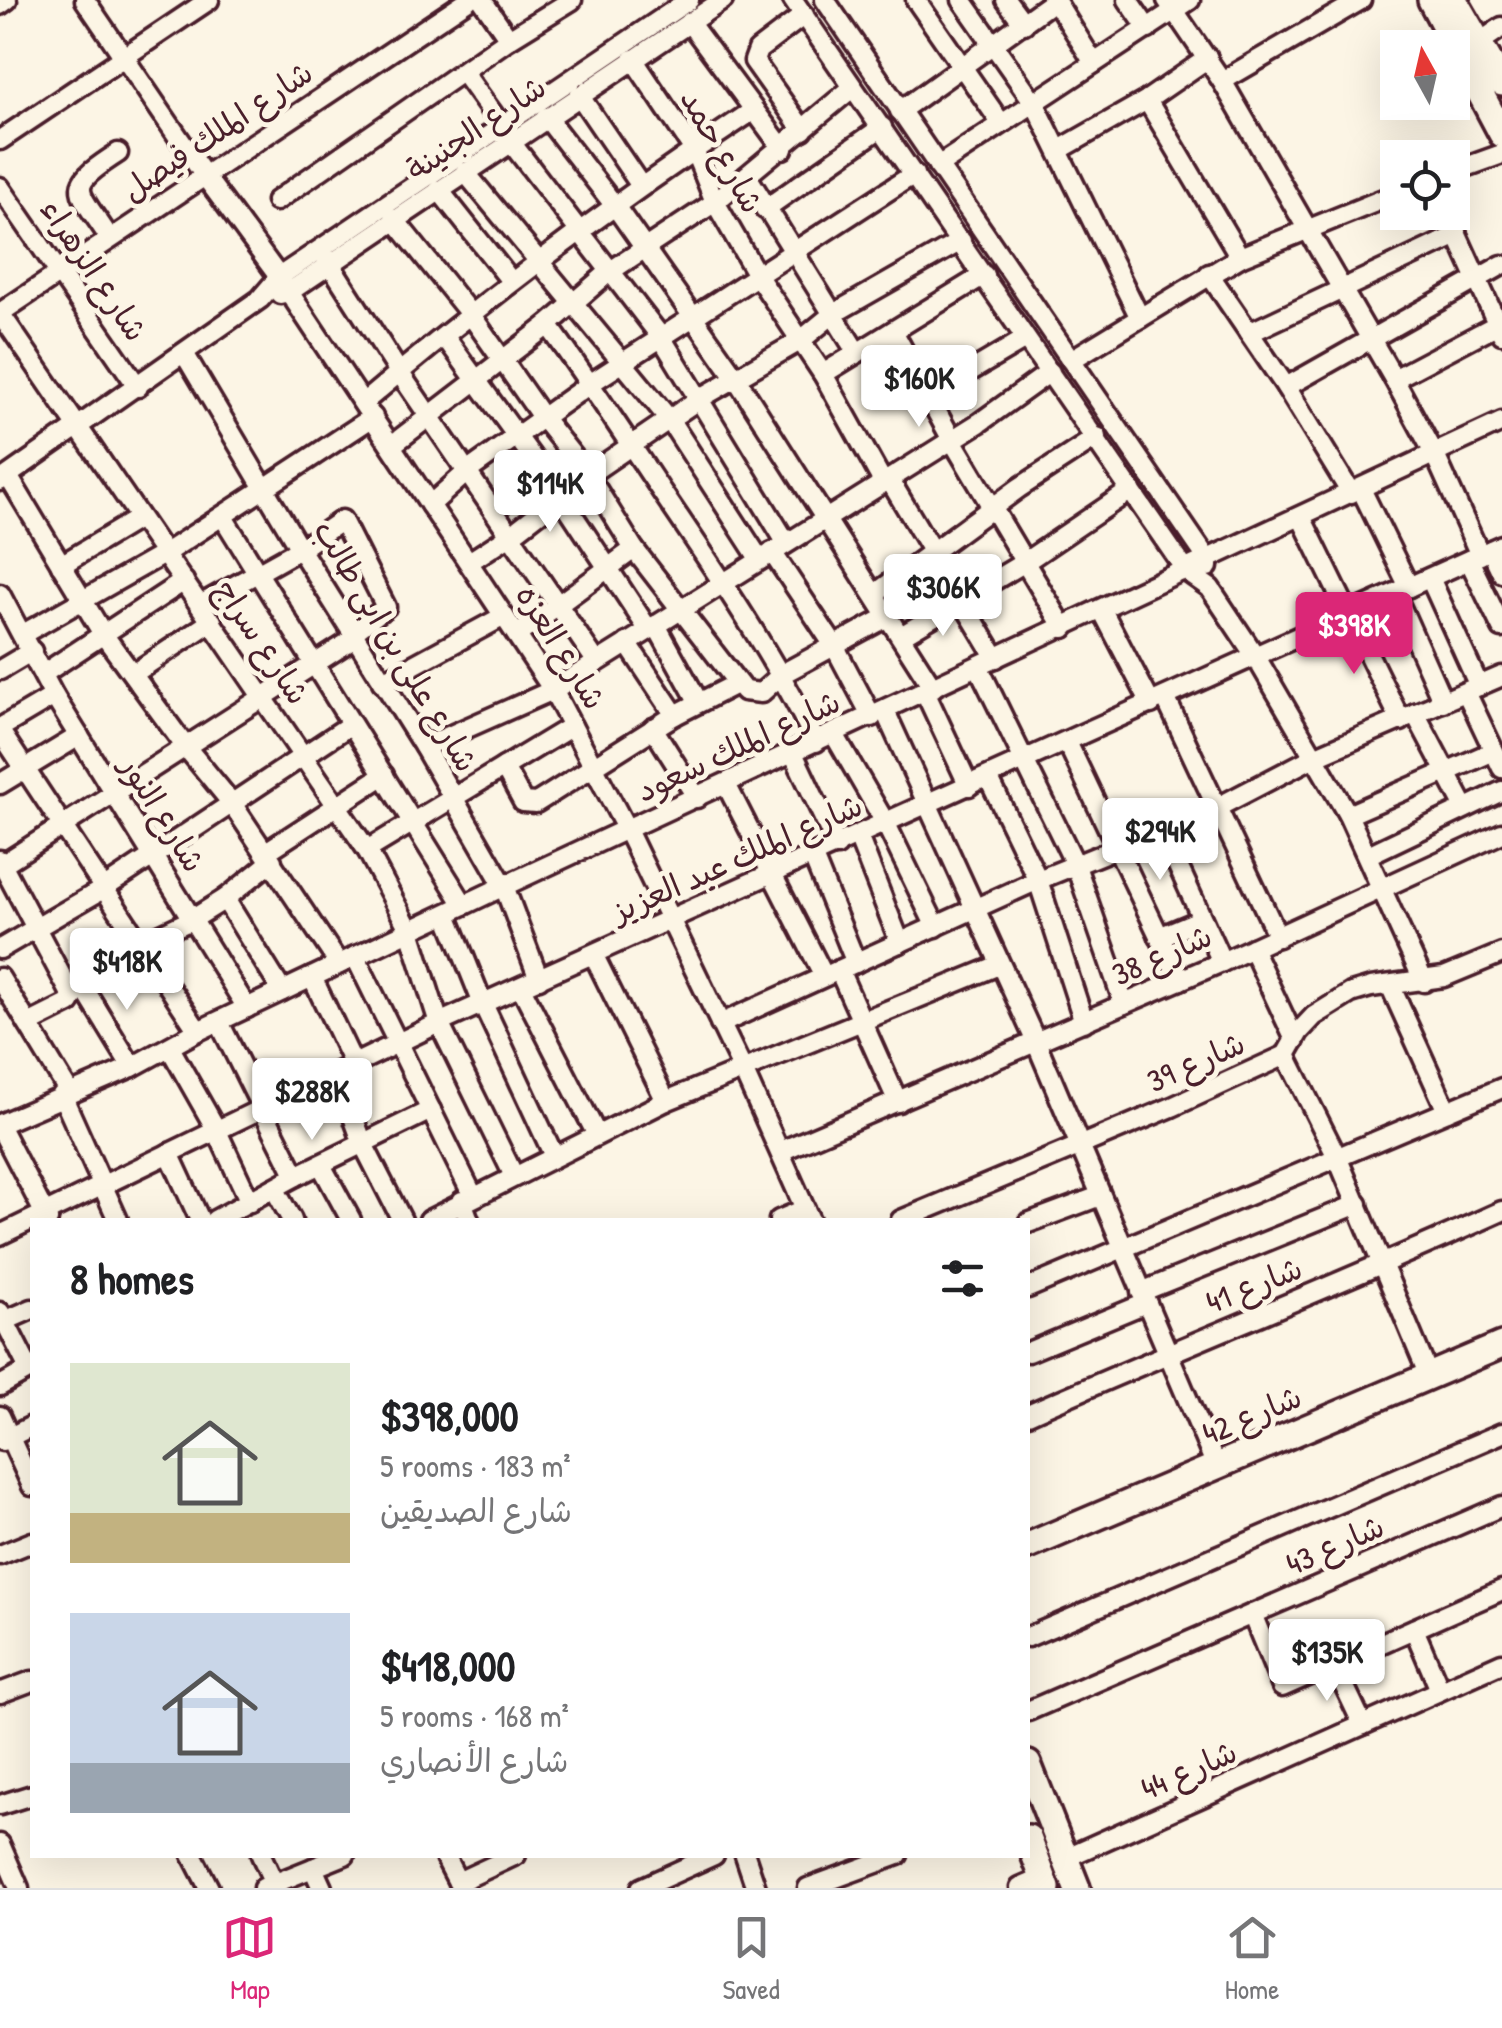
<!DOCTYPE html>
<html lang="en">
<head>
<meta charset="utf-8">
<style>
  :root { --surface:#fff; --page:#f6f6f6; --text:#202124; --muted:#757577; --line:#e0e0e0; --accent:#db2777 }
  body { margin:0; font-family:"Patrick Hand","Playpen Sans Arabic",sans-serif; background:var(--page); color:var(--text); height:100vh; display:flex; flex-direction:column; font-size:38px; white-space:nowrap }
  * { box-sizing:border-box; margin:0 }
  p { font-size:32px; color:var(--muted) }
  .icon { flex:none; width:55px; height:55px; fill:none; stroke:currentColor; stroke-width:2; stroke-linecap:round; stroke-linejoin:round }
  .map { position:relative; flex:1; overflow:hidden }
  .details { position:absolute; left:30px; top:1218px; width:1000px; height:640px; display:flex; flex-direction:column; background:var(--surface); border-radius:0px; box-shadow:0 10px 40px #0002 }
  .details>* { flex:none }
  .needle { width:65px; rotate:352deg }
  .fabs { position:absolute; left:1380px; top:30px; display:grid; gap:20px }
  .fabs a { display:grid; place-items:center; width:90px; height:90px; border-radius:0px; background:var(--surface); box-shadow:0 10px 40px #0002; font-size:50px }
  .price { position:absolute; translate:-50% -85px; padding:0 22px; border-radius:10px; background:#fff; color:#222; font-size:32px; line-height:65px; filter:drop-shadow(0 2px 5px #0008) }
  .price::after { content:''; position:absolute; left:50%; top:60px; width:30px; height:22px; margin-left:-15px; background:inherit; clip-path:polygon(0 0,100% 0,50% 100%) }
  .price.current { background:var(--accent); color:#fff }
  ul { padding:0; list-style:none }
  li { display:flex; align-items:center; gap:30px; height:250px; padding:0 40px }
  li span { display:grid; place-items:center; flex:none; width:280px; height:200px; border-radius:0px; color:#555 }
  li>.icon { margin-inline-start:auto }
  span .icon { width:120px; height:120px; fill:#fffc; stroke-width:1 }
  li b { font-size:42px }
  h2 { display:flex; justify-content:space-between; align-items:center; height:120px; padding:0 40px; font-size:42px }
  .tabs { display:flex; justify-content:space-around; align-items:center; height:140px; border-top:2px solid var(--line); background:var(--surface); font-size:28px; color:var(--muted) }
  .tabs a { display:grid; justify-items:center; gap:5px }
  .tabs .current { color:var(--accent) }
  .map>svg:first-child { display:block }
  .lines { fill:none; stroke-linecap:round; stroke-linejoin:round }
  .street-casing { stroke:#4a1f2b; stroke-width:25 }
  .secondary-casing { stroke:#4a1f2b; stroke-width:32 }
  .street { stroke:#fcf5e5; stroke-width:18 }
  .secondary { stroke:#fcf5e5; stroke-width:25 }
  .labels { text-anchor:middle; stroke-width:10; stroke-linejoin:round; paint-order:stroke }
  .street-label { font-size:32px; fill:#4a1f2b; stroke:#fcf5e5 }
</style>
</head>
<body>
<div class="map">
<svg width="1502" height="1888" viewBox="0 0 1502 1888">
  <rect width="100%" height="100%" fill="#fcf5e5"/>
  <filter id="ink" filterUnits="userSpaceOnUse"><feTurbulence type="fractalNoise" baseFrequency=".01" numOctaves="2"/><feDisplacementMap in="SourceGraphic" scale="20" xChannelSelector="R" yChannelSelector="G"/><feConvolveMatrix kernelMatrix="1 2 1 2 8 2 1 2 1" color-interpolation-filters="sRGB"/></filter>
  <g filter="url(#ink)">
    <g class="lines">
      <g class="street-casing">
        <g id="street">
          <path d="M85,0L204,175L279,277L553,690L627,830L743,1070L810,1220"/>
          <path d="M482,0L509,39"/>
          <path d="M793,0L1186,571L1210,588L1256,657L1348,815L1424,982"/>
          <path d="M825,0L1208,560V567"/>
          <path d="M916,0L1001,123"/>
          <path d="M962,0L1035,104L1140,318"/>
          <path d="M1006,0L1024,24"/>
          <path d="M1055,0L1094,63"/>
          <path d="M1128,0L1148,29"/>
          <path d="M1167,0L1222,81L1394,379L1435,455L1480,555"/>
          <path d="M0,5L7,0"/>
          <path d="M689,22L783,149"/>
          <path d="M1479,43L1502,27"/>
          <path d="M633,59L694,150L715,202L757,275L823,374L883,482"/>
          <path d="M463,72L501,125"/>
          <path d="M1222,81L1361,0"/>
          <path d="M579,95L641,186"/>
          <path d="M1147,100L1240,257"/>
          <path d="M900,111L1055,0"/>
          <path d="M546,117L615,206L736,378L933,688"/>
          <path d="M803,130L754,61L758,50L804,15"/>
          <path d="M0,140L209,0"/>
          <path d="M510,141L661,337L786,542"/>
          <path d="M1059,150L1147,100L1208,58"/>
          <path d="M938,166L1190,0"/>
          <path d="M465,172L669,419L760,560"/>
          <path d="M1452,172L1502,154"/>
          <path d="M747,176L857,353"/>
          <path d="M0,187L138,387"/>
          <path d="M439,190L511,281"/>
          <path d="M276,201L509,39L572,0"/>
          <path d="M765,209L882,127"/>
          <path d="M1449,212L1457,235"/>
          <path d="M394,219L471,315L542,417L588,475L634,549L744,691L761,693L782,674L889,616"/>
          <path d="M110,239C78,188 62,189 118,153"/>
          <path d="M323,253L399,372L596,661"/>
          <path d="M1209,274L1286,387L1351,493"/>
          <path d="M280,294L289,292L723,0"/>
          <path d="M0,313L367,850L410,931L439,1023L514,1176"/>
          <path d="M0,313L468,0"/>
          <path d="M548,325C589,381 626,438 664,495C719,576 773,655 816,742"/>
          <path d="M893,331L952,440L1064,628"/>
          <path d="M1249,333L1457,235L1502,334"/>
          <path d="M445,337L561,497L648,629"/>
          <path d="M184,353L300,549L424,747L504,886L539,979"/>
          <path d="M1071,360L1240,257L1398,193"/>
          <path d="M823,374L984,275"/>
          <path d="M1394,379L1498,324"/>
          <path d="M1286,387L1502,265"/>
          <path d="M927,397L1025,339"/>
          <path d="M363,403C487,297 618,200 754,110"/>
          <path d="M392,445L548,325L609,272L715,202L852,88"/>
          <path d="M8,476L103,634L185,746L231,802L339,964"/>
          <path d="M889,479L996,658"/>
          <path d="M0,481L260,299L279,277L689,0"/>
          <path d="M1361,489L1409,587"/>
          <path d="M430,505L468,471L591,383L914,174"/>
          <path d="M223,517L464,905"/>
          <path d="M1301,517L1401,721"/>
          <path d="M1491,550L1502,573"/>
          <path d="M772,552L835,647L872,717"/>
          <path d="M1469,560L1502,628"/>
          <path d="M469,562L512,534L588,475L699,399L800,341L833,314L961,241"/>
          <path d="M61,565L139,518"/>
          <path d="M1430,578L1479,686"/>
          <path d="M0,594L54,696L247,1008"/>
          <path d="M875,594L1019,488L1097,437"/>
          <path d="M1395,594L1443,702"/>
          <path d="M200,605L300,549L342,520L386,607L353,633"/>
          <path d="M1102,610L1151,704"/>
          <path d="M656,625L698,701"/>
          <path d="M23,634L164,554L373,417"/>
          <path d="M517,635L634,549"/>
          <path d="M901,636L1025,562L1131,490"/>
          <path d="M627,643L675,715"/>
          <path d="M978,666L1076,866L1124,1004"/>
          <path d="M0,670L32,651"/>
          <path d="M43,674L184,581"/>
          <path d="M133,674L212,621"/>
          <path d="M382,682L504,616"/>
          <path d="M925,692L969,786"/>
          <path d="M1466,692L1502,768"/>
          <path d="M1165,697L1278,937"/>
          <path d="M885,711L1036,1042L1216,1466"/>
          <path d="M1415,713L1465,808"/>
          <path d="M0,728L54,696"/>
          <path d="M653,728L697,798"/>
          <path d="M0,731L198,1031"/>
          <path d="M834,734L886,824L936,927"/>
          <path d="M1067,742L1180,980"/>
          <path d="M424,747L553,690L979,423L1050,372"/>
          <path d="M793,753L837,846"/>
          <path d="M504,767L523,802L536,803L675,715L736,684"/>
          <path d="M988,777L1038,880L1084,1022"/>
          <path d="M0,784L79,736"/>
          <path d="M726,784L824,976"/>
          <path d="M1348,815L1494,751"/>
          <path d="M1162,831L1222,962"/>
          <path d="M858,836L900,943"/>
          <path d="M367,850L572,726"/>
          <path d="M266,852L384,775"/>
          <path d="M1368,855L1502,791"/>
          <path d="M813,857L856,963"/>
          <path d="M0,860L73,998"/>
          <path d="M0,866L355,638"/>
          <path d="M225,899L282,991"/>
          <path d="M447,914L483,1004L554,1156"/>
          <path d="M1159,937L1202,919"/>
          <path d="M1252,948L1295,1040"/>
          <path d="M0,949L103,889L350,725"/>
          <path d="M355,956L473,1196"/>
          <path d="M594,956L666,1101"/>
          <path d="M839,970L898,1102"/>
          <path d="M312,977L354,1065"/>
          <path d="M0,978L69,1092"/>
          <path d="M82,985L132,1067"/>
          <path d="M1390,985L1447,1111"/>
          <path d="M521,987L597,1135"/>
          <path d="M219,1022L296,1176"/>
          <path d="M28,1024L70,1003L78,987L142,943L193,919L225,899L272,861"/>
          <path d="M720,1024L1038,880L1216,808L1314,757L1502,676"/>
          <path d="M170,1048L216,1129L250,1202"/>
          <path d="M1286,1055L1338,1159L1429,1376"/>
          <path d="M337,1073L363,1144L402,1220"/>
          <path d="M62,1095L118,1220"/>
          <path d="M0,1124L132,1067L198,1031L504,886L1502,422"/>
          <path d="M0,1127L48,1220"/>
          <path d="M781,1151L1222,962L1502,833"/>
          <path d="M169,1153L200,1220"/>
          <path d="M321,1165L351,1220"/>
          <path d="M274,1188L292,1220"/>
          <path d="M462,1201L469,1220"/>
          <path d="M215,1220L296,1176L431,1110"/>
          <path d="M429,1220L666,1101L999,965"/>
          <path d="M779,1220L805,1209"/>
          <path d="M901,1220L1172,1107L1286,1055L1299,1032L1314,1016L1351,993L1371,987L1444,977L1502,953"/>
          <path d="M1028,1223L1100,1196"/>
          <path d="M0,1235L439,1023L1502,545"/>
          <path d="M1028,1288L1502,1088"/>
          <path d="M1141,1292L1358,1204"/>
          <path d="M0,1312L29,1369"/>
          <path d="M0,1323L32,1309"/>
          <path d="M1028,1352L1146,1303"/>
          <path d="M0,1386L32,1368"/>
          <path d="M1028,1414C1185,1345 1345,1282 1502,1211"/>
          <path d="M0,1416L32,1486"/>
          <path d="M2,1441L32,1426"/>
          <path d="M0,1555L32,1542"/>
          <path d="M1252,1614L1282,1687L1502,1590"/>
          <path d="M1414,1629L1440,1690"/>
          <path d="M1028,1637L1502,1433"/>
          <path d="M1334,1664L1363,1725"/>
          <path d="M0,1693L32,1681"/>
          <path d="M1028,1711L1502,1506"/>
          <path d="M0,1805L32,1795"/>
          <path d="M0,1844L19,1888"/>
          <path d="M192,1855L209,1888"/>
          <path d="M261,1855L274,1883"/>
          <path d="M444,1855L461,1888"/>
          <path d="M745,1855L756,1888"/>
          <path d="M1065,1858L1502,1663"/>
          <path d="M313,1868L322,1888"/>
          <path d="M458,1882L516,1855"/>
          <path d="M263,1888L345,1855"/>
          <path d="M641,1888L714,1855"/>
          <path d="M808,1888L898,1855"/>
          <path d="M1020,1888L1043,1878"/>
        </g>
      </g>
      <g class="secondary-casing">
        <g id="secondary">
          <path d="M1431,0L1502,134"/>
          <path d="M1454,0L1502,83"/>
          <path d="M1028,1546L1502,1345"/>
          <path d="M1028,1764L1077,1888"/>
          <path d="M1028,1838L1047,1888"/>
        </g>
      </g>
      <use href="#street" class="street"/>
      <use href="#secondary" class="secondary"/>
    </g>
  </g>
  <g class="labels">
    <g class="street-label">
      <text transform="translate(476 128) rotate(-34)" y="11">شارع الجنينة</text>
      <text transform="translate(217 131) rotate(-34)" y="11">شارع الملك فيصل</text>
      <text transform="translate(722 151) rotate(61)" y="11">شارع حمد</text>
      <text transform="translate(94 270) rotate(56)" y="11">شارع الزهراء</text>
      <text transform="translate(262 642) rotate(56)" y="11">شارع سراج</text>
      <text transform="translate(396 646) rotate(59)" y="11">شارع على بن ابى طالب</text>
      <text transform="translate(561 647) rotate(58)" y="11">شارع العزه</text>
      <text transform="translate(738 746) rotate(-25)" y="11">شارع الملك سعود</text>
      <text transform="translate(163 814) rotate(58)" y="11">شارع النور</text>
      <text transform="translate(737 858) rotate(-24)" y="11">شارع الملك عبد العزيز</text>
      <text transform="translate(1162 955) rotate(-24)" y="11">شارع 38</text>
      <text transform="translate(1196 1062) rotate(-24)" y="11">شارع 39</text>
      <text transform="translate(1254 1285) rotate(-22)" y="11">شارع 41</text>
      <text transform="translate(1252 1415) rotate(-23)" y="11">شارع 42</text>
      <text transform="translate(1335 1545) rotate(-24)" y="11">شارع 43</text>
      <text transform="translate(1189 1770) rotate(-24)" y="11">شارع 44</text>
    </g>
  </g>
</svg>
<div class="fabs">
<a><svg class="needle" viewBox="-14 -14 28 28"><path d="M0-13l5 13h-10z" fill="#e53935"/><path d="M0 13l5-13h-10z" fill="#757577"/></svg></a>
<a><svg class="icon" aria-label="locate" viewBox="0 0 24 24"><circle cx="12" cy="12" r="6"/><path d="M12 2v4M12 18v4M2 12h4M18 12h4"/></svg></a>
</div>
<b class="price" style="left:919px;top:430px">$160K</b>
<b class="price" style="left:550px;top:535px">$114K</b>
<b class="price" style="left:943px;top:639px">$306K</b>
<b class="price current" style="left:1354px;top:677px">$398K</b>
<b class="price" style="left:1160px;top:883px">$294K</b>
<b class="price" style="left:127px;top:1013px">$418K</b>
<b class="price" style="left:312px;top:1143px">$288K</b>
<b class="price" style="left:1327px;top:1704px">$135K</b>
<section class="details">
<h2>8 homes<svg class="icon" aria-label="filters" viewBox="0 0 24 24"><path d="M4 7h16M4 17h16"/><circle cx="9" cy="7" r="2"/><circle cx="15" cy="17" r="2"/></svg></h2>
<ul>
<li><span style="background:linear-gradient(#dfe7d0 75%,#c2b280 0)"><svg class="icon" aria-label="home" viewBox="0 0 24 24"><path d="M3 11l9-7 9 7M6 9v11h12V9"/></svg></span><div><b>$398,000</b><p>5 rooms · 183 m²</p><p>شارع الصديقين</p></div></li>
<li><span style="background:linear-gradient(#c9d6e8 75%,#9aa5b1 0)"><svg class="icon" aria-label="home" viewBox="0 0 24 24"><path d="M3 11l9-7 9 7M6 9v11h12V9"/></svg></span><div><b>$418,000</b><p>5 rooms · 168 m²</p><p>شارع الأنصاري</p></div></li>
</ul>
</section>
</div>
<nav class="tabs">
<a class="current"><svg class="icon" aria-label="map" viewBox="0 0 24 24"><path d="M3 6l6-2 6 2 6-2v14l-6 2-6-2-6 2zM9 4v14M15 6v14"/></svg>Map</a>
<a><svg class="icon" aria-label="saved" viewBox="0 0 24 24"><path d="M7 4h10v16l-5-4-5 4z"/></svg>Saved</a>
<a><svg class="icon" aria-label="home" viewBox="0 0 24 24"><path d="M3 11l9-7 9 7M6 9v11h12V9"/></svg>Home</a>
</nav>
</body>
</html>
